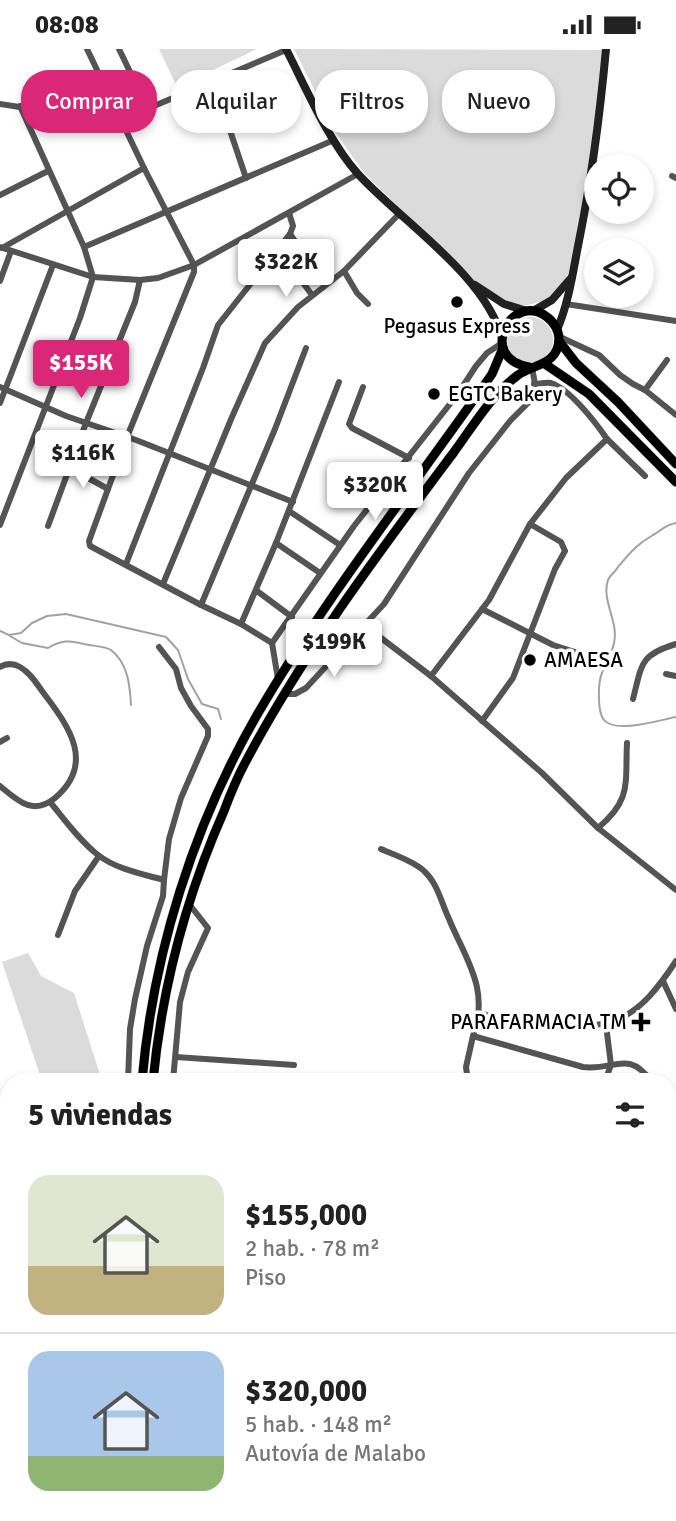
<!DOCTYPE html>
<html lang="es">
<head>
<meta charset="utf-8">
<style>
  :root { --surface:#fff; --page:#f2f2f2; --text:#222; --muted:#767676; --line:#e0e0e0; --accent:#db2777 }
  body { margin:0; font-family:Signika,sans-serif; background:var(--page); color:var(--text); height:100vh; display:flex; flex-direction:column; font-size:26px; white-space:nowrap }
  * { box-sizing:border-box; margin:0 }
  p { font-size:23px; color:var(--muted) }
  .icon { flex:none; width:38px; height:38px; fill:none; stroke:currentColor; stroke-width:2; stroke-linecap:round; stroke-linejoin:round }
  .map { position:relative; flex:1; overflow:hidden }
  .details { position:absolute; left:0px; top:1024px; width:677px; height:450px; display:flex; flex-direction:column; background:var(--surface); border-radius:28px 28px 0 0; box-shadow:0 4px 10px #0003 }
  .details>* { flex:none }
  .banner { position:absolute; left:21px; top:21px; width:635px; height:63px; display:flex; gap:14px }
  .tools { position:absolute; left:584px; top:105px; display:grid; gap:14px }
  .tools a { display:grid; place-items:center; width:70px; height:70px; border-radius:50%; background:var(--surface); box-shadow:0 4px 10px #0003; font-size:35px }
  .price { position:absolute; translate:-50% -60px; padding:0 16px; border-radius:7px; background:#fff; color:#222; font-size:23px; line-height:46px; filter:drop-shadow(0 2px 4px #0008) }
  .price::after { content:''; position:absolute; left:50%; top:42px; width:21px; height:16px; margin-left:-10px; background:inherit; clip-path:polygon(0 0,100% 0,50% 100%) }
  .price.current { background:var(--accent); color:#fff }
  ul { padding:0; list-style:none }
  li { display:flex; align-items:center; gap:21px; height:175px; padding:0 28px }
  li+li { border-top:2px solid var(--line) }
  li span { display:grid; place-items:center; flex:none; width:196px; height:140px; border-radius:21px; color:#555 }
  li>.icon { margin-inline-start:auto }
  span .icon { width:84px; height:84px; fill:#fffc; stroke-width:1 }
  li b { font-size:30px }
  h2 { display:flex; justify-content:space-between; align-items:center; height:84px; padding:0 28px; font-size:30px }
  .tag { padding:0 24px; border-radius:28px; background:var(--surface); box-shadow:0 4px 10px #0003; font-size:24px; line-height:63px }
  .tag.current { background:var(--accent); color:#fff }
  .status { display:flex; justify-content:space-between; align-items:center; height:49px; padding:0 35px; background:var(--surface); direction:ltr }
  .status svg { height:19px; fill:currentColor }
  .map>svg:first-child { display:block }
  .green { fill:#dbdbdb }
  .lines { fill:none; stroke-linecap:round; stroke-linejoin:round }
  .stream { stroke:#a2a2a2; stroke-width:2 }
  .primary-casing { stroke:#dbdbdb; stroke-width:10 }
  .highway-casing { stroke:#dbdbdb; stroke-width:12 }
  .street { stroke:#545454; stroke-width:6 }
  .secondary { stroke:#212121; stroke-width:8 }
  .primary { stroke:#000; stroke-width:9 }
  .highway { stroke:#000; stroke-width:10 }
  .poi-dot { fill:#000; stroke:#fff; stroke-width:2.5 }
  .labels { text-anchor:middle; stroke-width:7; stroke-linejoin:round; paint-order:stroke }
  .poi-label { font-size:21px; fill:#000; stroke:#fff; text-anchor:start }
</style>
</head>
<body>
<div class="status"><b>08:08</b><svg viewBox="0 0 49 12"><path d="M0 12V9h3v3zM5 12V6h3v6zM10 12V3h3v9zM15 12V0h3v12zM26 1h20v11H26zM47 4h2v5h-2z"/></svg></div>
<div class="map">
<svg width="676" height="1472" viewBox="0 0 676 1472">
  <rect width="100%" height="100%" fill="#fff"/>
  <g class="green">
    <path d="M159,0H257L177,38Z"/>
    <path d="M294,0L603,1L589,123L570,221L559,241L544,252L524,257L513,256L481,240L364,124L337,86Z"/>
    <circle cx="530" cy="291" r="23"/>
    <path d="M28,904L41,927L74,944L102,1032H42L2,913Z"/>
  </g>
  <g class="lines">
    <g class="stream">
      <path d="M676,474C662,477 663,481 653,486C636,496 631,503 618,518C616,522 610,526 608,531C601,551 619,573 614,594C612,605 605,614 602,624C598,633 597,663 604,671C615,685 660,671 676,668"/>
      <path d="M0,582L9,586L21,584L32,574L47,567L66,565L166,588L178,601L188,630L202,655L218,660L221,670"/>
      <path d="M10,587L22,594L48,599C61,591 70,591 84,595C92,597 105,597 111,601C128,614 130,637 131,656"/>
    </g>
    <g class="primary-casing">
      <g id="primary">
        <path d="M559,292L576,314L618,353L676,415"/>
        <path d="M545,315L589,345L676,433"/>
        <path d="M142,1032C153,905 193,777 257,666C327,546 413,438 492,325L503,299"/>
        <path d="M153,1032C162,939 186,848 224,762C230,746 237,729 245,714C303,604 380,502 454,403C473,377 492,345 518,326C534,315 558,316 559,290C559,282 554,273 547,268C512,241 476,309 529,318"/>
      </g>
    </g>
    <g class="highway-casing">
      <g id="highway">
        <path d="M668,1349L676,1341"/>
        <path d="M668,1365L676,1358"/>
        <path d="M104,1472H123"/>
        <path d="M444,1472L471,1465"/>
        <path d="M491,1472L512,1465"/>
      </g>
    </g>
    <g class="street">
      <path d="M87,0L144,119L194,216V223L127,388L89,492L90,497L201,556L241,575L272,594L354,477L457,346L476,317L487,304L502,294"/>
      <path d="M119,0L147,58"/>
      <path d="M213,31L246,129"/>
      <path d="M0,55L103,71H121L286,1"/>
      <path d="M672,127L676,129"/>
      <path d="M0,146L48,122"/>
      <path d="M290,185L299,198L290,210V216L312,246"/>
      <path d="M0,198L93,228L140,231L158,229L194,216L358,125"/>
      <path d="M84,198L334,91"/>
      <path d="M2,199L144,119"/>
      <path d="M344,222L357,244L368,255"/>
      <path d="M0,232L11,202"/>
      <path d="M566,255L676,272"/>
      <path d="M558,287L599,306L620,326L633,335L645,341L676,366"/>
      <path d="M0,338L66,367L136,391L293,453"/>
      <path d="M363,338L349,375L352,379L409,409"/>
      <path d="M645,341L667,311"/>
      <path d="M0,354L53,216"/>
      <path d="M607,390L645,427"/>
      <path d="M70,419L108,440"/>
      <path d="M289,462L340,496"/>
      <path d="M0,476L80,269L93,228L84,198L20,57"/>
      <path d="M48,477L86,374L135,253L140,231"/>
      <path d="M276,494L320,524"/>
      <path d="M126,515L203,319L218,276L290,185L293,177L289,164"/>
      <path d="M163,535L232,368L265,294L298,258L344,222L399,165"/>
      <path d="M257,542L292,568"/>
      <path d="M201,556L275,380L306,299"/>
      <path d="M482,560L553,596L578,604"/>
      <path d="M241,575L276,494L339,333"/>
      <path d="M364,576L431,627L542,724L598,779L676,841"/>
      <path d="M272,594L278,630"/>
      <path d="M159,598L176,620L181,639L191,657L208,680V687L181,749L169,790L164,831"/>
      <path d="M0,618C7,614 13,614 20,618C31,624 38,637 45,646C70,679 95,715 55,749C33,767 18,752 0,737"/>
      <path d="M666,625L676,627"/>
      <path d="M431,627L489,551L530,475L566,429L607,390C596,374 570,340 551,334C545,333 539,335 534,335"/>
      <path d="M285,645H295L306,639L384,555L469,424L510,372L533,349L536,341L532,318"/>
      <path d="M633,650C642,616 639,606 676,595"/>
      <path d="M482,672L513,629L555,520L565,502L561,493L530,475"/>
      <path d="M0,693L7,689"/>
      <path d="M50,753C65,771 79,791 98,806C116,820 142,825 164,831L163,847L147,897L135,950L130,980L128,1032"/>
      <path d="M598,779C632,751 625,734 627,694"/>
      <path d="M381,800C394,806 414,812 424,822C438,835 441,853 449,870C466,911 490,940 473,987L583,1018C614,1022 628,1000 651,1032"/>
      <path d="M58,886L75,842L99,807"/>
      <path d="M663,932L676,960"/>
      <path d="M480,964C501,971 523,973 545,975C614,983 638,970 676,912"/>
      <path d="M176,1008L294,1016"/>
      <path d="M173,1032L180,953L188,923L208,879L189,855"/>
      <path d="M468,1032L466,1018L473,987"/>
      <path d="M605,1032L611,1016L606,976"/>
      <path d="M668,1058L676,1067"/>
      <path d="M0,1167L9,1179"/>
      <path d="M0,1195L9,1190"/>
      <path d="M0,1318L9,1315"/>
      <path d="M0,1462L5,1472"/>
      <path d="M377,1465L380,1472"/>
      <path d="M611,1465L616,1472"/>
      <path d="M63,1472L79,1465"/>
      <path d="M148,1472L150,1465"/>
    </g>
    <g class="secondary">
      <path d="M286,0C306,39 329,93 358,125C401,172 485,226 502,289"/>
      <path d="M475,236L504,255L527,262"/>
      <path d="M533,262L552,251L571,229"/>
      <path d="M557,281C569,253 573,222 579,192C592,128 600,65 606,0"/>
    </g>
    <use href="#primary" class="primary"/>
    <use href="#highway" class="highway"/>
  </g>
  <g class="poi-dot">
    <circle cx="457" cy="253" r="7"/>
    <circle cx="434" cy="345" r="7"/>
    <circle cx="530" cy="611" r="7"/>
    <path d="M637.5 962.5h7v7h7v7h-7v7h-7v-7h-7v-7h7z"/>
  </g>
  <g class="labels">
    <g class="poi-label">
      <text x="457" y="284" text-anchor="middle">Pegasus Express</text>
      <text x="448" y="352">EGTC Bakery</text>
      <text x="544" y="618">AMAESA</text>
      <text x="627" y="980" text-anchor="end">PARAFARMACIA TM</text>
    </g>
  </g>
</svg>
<div class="tools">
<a><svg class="icon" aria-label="locate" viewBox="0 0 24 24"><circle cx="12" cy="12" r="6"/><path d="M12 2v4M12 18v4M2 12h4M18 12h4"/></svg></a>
<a><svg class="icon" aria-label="layers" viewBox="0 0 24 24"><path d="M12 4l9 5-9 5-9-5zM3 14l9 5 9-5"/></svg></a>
</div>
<b class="price" style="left:286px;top:250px">$322K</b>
<b class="price current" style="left:81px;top:351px">$155K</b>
<b class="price" style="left:83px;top:441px">$116K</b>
<b class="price" style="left:375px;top:473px">$320K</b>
<b class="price" style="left:334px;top:630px">$199K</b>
<div class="banner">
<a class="tag current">Comprar</a>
<a class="tag">Alquilar</a>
<a class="tag">Filtros</a>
<a class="tag">Nuevo</a>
</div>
<section class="details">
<h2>5 viviendas<svg class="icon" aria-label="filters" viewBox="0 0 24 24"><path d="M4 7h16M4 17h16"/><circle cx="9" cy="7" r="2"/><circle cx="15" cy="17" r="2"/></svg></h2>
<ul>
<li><span style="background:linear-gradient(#dfe7d0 65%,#c2b280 0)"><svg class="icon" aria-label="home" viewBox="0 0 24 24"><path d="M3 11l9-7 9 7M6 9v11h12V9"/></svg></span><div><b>$155,000</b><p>2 hab. · 78 m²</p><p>Piso</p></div></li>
<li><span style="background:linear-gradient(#a9c7e8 75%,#8fb573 0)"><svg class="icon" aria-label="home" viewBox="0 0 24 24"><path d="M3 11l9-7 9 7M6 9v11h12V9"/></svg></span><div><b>$320,000</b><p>5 hab. · 148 m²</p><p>Autovía de Malabo</p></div></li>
</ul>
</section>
</div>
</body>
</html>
